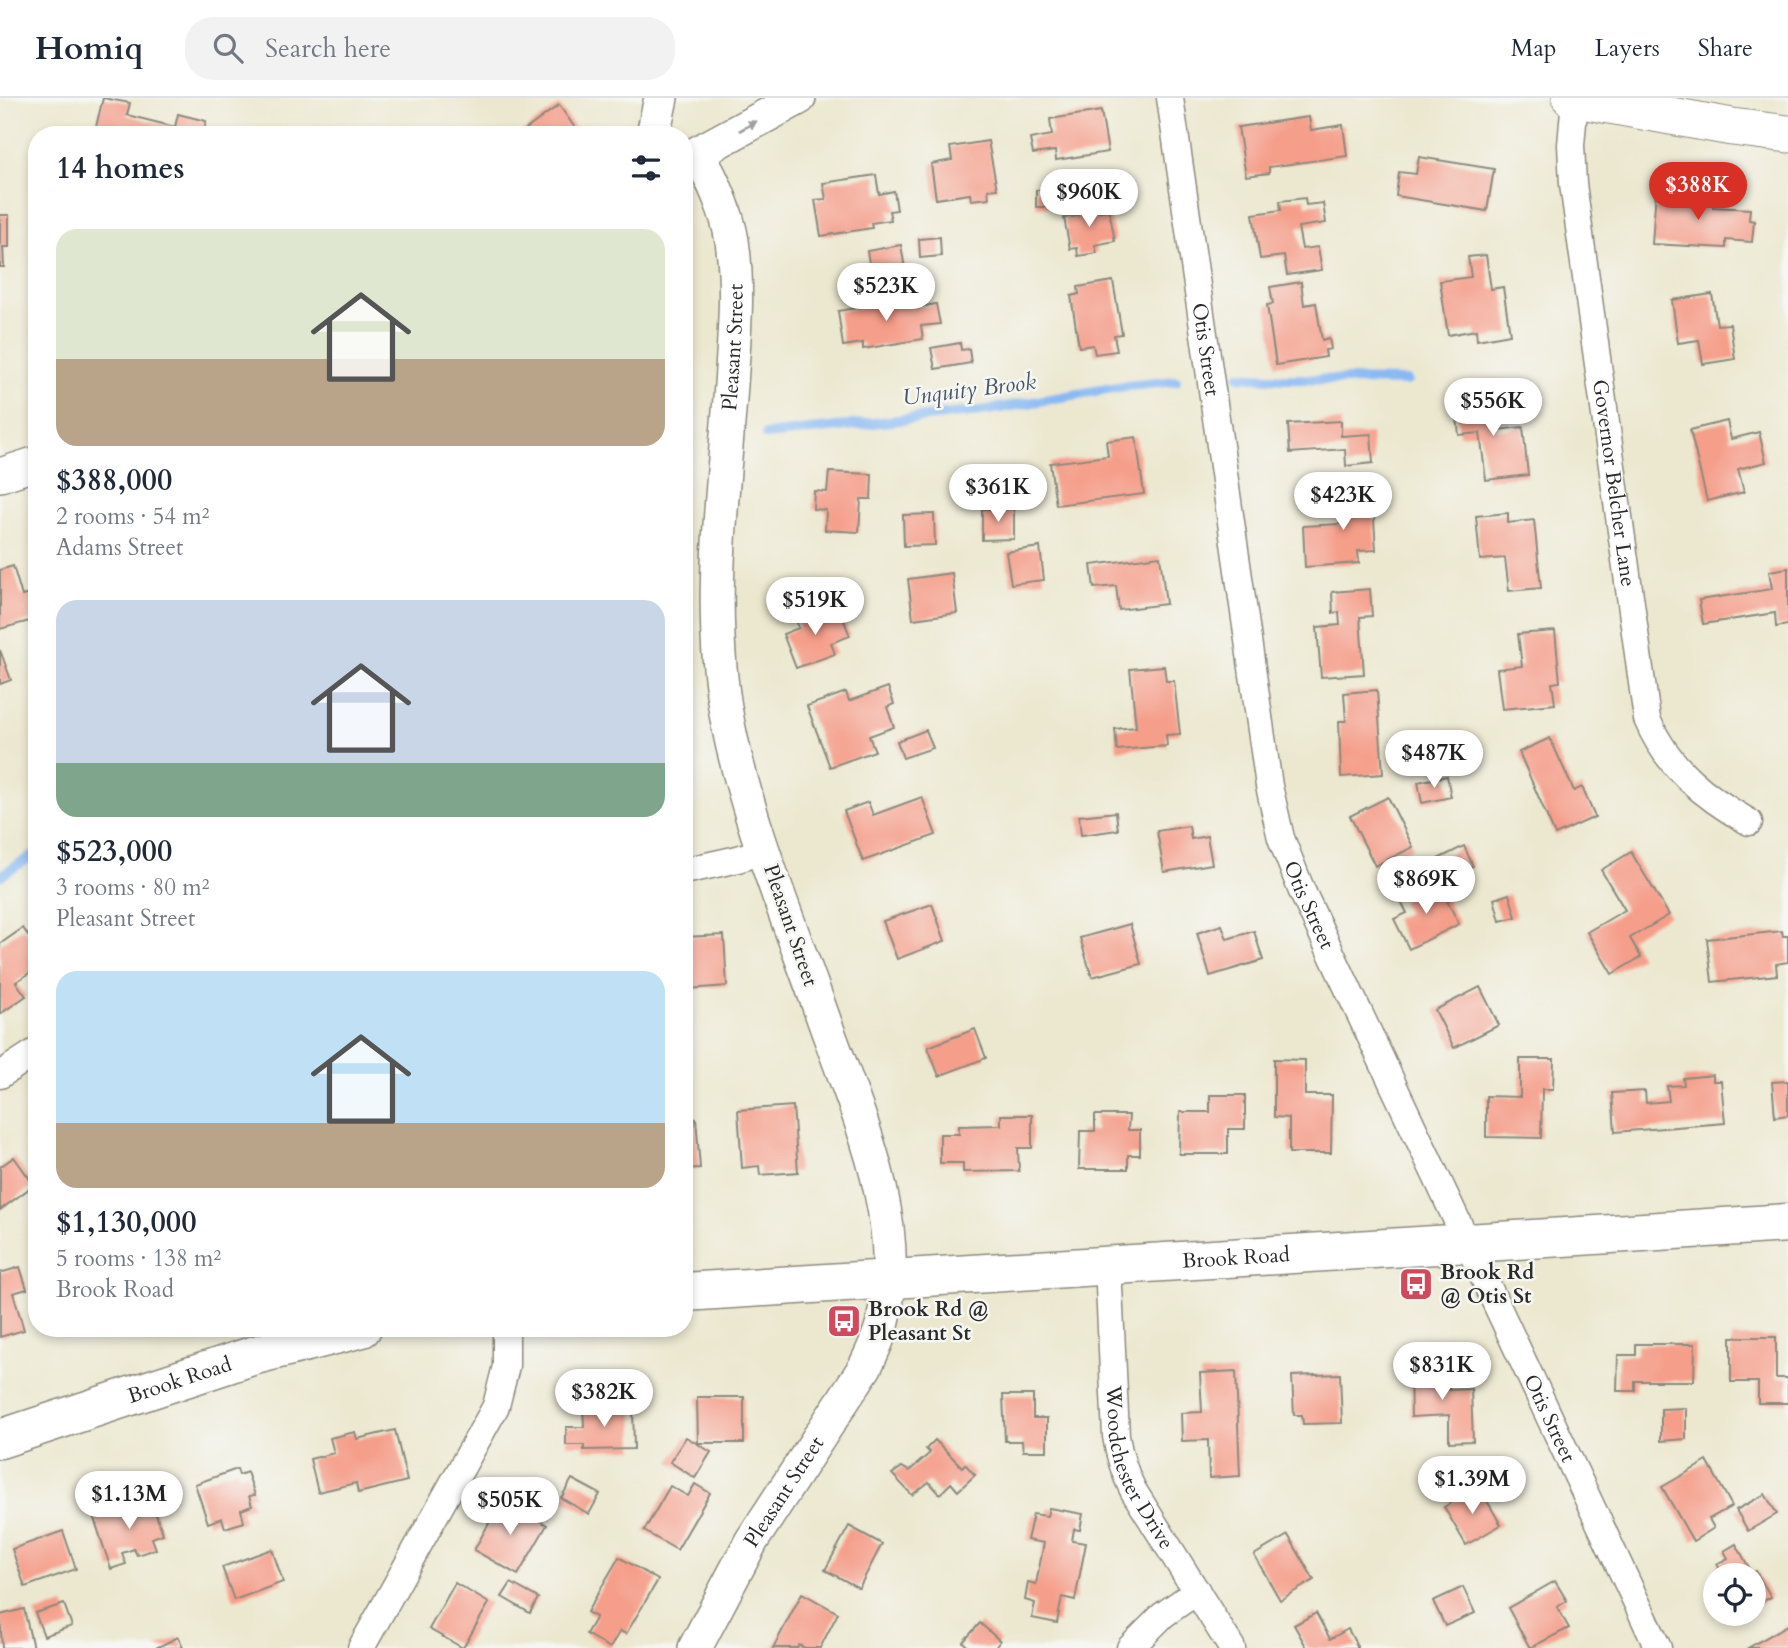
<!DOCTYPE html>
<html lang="en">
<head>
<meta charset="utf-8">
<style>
  :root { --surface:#fff; --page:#f2f2f3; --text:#1f2937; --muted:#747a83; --line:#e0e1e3; --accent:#d93025 }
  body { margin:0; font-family:Cardo,serif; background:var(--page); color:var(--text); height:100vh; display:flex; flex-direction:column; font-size:26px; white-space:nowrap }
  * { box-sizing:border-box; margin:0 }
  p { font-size:23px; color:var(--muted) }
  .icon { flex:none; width:38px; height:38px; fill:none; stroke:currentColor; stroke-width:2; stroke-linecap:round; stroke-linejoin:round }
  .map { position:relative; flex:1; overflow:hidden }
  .details { position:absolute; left:28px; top:28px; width:665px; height:1211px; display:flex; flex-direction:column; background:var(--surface); border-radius:28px; box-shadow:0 4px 10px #0003 }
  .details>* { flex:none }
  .controls { position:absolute; left:1703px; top:1465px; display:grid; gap:14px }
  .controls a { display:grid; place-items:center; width:63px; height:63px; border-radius:50%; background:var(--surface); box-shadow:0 4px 10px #0003; font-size:35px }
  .price { position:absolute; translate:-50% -60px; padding:0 16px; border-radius:24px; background:#fff; color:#222; font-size:23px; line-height:46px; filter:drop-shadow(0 2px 4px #0008) }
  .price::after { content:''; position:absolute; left:50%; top:42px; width:21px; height:16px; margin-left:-10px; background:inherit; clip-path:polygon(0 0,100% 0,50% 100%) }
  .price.current { background:var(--accent); color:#fff }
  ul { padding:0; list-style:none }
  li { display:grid; align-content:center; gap:14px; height:371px; padding:0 28px }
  li span { display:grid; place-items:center; height:217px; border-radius:21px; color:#555 }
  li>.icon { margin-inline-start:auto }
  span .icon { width:126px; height:126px; fill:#fffc; stroke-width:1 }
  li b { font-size:30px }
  h2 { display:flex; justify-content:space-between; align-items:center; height:84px; padding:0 28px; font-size:30px }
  header { display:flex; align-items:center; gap:42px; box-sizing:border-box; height:98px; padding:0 35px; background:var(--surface); border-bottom:2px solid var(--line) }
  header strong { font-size:33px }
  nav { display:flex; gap:38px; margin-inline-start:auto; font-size:24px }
  .search { width:490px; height:63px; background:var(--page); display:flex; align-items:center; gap:18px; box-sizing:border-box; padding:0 24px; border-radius:28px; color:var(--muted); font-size:26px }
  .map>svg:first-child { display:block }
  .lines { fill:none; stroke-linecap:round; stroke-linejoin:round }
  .stream { stroke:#89b9f4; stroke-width:10 }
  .building { fill:#f59e8a }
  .minor-casing { stroke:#8c8a7e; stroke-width:29 }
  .tertiary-casing { stroke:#8c8a7e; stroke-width:36 }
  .secondary-casing { stroke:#8c8a7e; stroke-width:39 }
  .primary-casing { stroke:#8c8a7e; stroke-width:41 }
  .minor { stroke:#fff; stroke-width:26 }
  .tertiary { stroke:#fff; stroke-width:33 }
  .secondary { stroke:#fff; stroke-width:37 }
  .primary { stroke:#fff; stroke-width:38 }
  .oneway { fill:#a0a0a0 }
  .labels { text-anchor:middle; stroke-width:5; stroke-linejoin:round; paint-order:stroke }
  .street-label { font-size:21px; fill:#2b2b2b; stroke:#f6f6f2 }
  .poi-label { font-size:21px; font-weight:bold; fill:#2b2b2b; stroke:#f6f6f2; text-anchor:start }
  .water-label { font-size:23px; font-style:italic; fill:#475667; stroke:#f6f6f2 }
</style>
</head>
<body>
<header>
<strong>Homiq</strong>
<div class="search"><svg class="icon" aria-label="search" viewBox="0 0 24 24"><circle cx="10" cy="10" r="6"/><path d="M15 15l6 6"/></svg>Search here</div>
<nav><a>Map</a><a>Layers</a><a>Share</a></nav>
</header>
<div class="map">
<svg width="1788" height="1550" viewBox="0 0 1788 1550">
  <rect width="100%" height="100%" fill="#f6f6f2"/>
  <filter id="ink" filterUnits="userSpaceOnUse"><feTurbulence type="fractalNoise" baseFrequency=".0143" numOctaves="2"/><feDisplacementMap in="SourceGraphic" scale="14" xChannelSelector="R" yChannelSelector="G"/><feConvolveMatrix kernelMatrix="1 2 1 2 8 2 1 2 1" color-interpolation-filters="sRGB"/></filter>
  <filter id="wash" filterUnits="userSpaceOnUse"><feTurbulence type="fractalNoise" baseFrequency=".00686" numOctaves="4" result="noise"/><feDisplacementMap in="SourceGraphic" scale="28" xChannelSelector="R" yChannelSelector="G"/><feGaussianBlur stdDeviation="1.57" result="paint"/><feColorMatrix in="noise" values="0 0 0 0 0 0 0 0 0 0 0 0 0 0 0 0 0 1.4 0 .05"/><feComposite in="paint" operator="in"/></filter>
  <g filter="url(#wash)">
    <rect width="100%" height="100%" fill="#ece8d0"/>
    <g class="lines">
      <g class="stream">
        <path d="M1239,278L1284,281L1407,283"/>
        <path d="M766,337L988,312L1118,289L1176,283"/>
        <path d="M0,778L37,755"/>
      </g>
    </g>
    <g id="blocks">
      <g class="building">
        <path d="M103,0L130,5L127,17L175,29L178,16L206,23L203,37H94Z"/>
        <path d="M559,7L580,37H518Z"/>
        <path d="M1101,13L1108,54L1056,62L1055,53L1033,56L1030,41L1052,37L1050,21Z"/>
        <path d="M1309,19L1311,32L1343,27L1347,58L1269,69V75L1246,78L1238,29Z"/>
        <path d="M988,43L997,91L988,92L989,100L971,102L970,96L936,101L931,66L952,62L950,49Z"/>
        <path d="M1419,59L1494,71L1487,113L1396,98L1399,74L1416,76Z"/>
        <path d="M876,77L879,96L894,93L897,112L889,113L891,122L871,125L872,130L821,138L815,102L826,101L823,85Z"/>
        <path d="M1061,91V109H1036V92Z"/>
        <path d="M1656,92L1691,94L1690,108H1701V100L1713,101V109L1750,111L1749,122L1754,123L1752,144L1726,142V150L1652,146Z"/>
        <path d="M1305,100L1306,107L1323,105L1326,125L1298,129L1302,151L1318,149L1322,172L1287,177L1284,158L1260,161L1253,116L1281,112L1280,103Z"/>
        <path d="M1098,105L1099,113L1109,112L1115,143L1095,147L1097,155L1078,158L1077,150L1070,151L1064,120L1078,118L1076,108Z"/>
        <path d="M0,117H9V149H3L4,169H0Z"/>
        <path d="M940,139L941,158L920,160L919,141Z"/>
        <path d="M901,147L907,183L873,189L867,153Z"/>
        <path d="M1486,157L1491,191L1503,189L1510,236L1477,242L1476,232L1448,237L1440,183L1471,179L1468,159Z"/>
        <path d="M1113,183L1122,236L1114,237L1117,253L1095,256L1093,247L1079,249L1071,198L1079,196L1078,189Z"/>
        <path d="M1301,184L1304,207L1316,205L1322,242L1329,240L1331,251L1325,252L1326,259L1276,267L1267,207L1273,206L1270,189Z"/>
        <path d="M1712,196L1717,227L1730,226L1735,261L1703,266L1699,242L1678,245L1672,202Z"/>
        <path d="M917,200L919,209L936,206L940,226L921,228L923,241L863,251V245L843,248L838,213Z"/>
        <path d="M960,245L961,252L969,251L971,265L935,271L931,250Z"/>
        <path d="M1493,297L1497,332L1523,329L1528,377L1486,382L1480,335L1459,337L1455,302Z"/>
        <path d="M1341,323V338L1371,336L1373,365L1346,368L1345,351L1290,355L1288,326Z"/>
        <path d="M1727,323L1731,341L1759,334L1766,364L1738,371L1744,394L1707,403L1690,332Z"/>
        <path d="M1136,339L1144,396L1056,407L1050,365L1108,358L1106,343Z"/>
        <path d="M829,374L872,376L871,401H861L859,434L825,432L826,412L813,411L814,393L827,394Z"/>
        <path d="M1372,390L1376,452L1358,453L1359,465L1305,469L1303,428L1341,426L1339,393Z"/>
        <path d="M982,411H1014V441L982,442Z"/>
        <path d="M1508,415V425L1534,422L1541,490L1509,493L1505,460L1480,462L1476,418Z"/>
        <path d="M934,416L935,447L904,448L903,417Z"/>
        <path d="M1040,449L1044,482L1011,486L1006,454Z"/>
        <path d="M1160,458L1166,506L1119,512L1116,488L1094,490L1091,467Z"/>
        <path d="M13,468L22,498L37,494V521L0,531V472Z"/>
        <path d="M1788,470V527L1776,529L1775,515L1703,526L1699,502L1772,491L1769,473Z"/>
        <path d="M952,475L957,515L913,521L908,481Z"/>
        <path d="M1370,491L1372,518L1360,519L1364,576L1321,579L1317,529L1340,527L1339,514L1333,515L1332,494Z"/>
        <path d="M826,511L829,520L841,515L850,538L831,545L835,556L796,570L783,536L799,530L796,522Z"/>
        <path d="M1555,533L1560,584L1552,585L1555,606L1502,611L1497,571L1522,568L1518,536Z"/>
        <path d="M0,552L11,582L0,586Z"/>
        <path d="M1164,568L1166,583H1174L1180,636L1166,637L1167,648L1117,652L1115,631L1136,629L1130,571Z"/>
        <path d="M888,589L894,606L887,609L894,629L869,638L875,653L830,669L807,608L846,594L849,603Z"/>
        <path d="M1377,592L1383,676L1341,679L1339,623H1346L1344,595Z"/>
        <path d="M926,632L933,650L903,660L897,643Z"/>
        <path d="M1550,640L1574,693L1582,689L1595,719L1555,737L1519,654Z"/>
        <path d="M1447,678L1451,699L1422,705L1418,684Z"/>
        <path d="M922,699L936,737L863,763L844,713L868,704L873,717Z"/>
        <path d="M1388,699L1413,749L1375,768L1350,718Z"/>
        <path d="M1116,714L1118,732L1081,737L1079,718Z"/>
        <path d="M1189,728L1191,741L1207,738L1212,766L1164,774L1157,733Z"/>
        <path d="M1464,748L1473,768L1457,775L1461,783L1451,788L1438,761Z"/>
        <path d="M1631,754L1669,817L1630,840L1641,859L1612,876L1587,834L1625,812L1601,772Z"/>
        <path d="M1438,785L1459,826L1409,851L1394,821L1407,815L1401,803Z"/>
        <path d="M1509,796L1516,819L1500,823L1494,801Z"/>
        <path d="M932,806L945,843L897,861L883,823Z"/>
        <path d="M1130,826L1141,866L1092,879L1080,840Z"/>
        <path d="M1222,827L1227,841L1254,833L1263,862L1210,878L1197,835Z"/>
        <path d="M23,830L37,850V870L16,884L26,898L0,916V846Z"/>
        <path d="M1782,833L1783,838H1788V864L1776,866L1777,877L1712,884L1707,841Z"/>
        <path d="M724,837L727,888L689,891L688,876H684V839Z"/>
        <path d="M1480,889L1499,927L1454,950L1435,912Z"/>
        <path d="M975,931L986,960L939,978L928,949Z"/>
        <path d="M1274,961L1305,962V997H1332L1331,1055H1289V1020L1274,1019Z"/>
        <path d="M1520,961H1554L1553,991H1542L1541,1040L1486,1039V998L1520,999Z"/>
        <path d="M1713,977V983H1721L1725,1025L1615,1034L1612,995L1645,993L1646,1005L1669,1003L1667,988L1684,987L1683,980Z"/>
        <path d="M1788,983V1017L1775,1019L1772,984Z"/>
        <path d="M1210,997H1245V1031H1228V1056H1179L1180,1014H1210Z"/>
        <path d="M793,1008L798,1074L760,1077L759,1068L742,1070L738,1012Z"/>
        <path d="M1001,1017H1032V1050H1018L1019,1073L963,1074V1065H940V1036H959V1028L1001,1027Z"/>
        <path d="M1095,1017H1129L1128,1032H1140V1057H1128V1071H1079L1080,1033H1095Z"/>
        <path d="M696,1020L700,1070L684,1071V1021Z"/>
        <path d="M14,1059L34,1087L0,1112V1069Z"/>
        <path d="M20,1169L27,1191L13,1195L24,1232L0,1239V1175Z"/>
        <path d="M1731,1239H1776V1280H1788V1305H1758V1284H1731Z"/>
        <path d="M1636,1246H1695L1694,1283H1635V1293H1617L1618,1257H1636Z"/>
        <path d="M1448,1270L1449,1292L1471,1291L1473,1343L1449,1344V1317L1411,1319L1410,1272Z"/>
        <path d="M1236,1273L1240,1378L1209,1380L1208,1342L1182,1343L1181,1315L1202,1314L1200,1275Z"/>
        <path d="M1340,1276L1342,1325L1303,1326L1302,1317H1294L1292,1278Z"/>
        <path d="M1003,1297H1033V1320H1047V1353H1023L1022,1343H1005Z"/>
        <path d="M697,1299H744V1345H698Z"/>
        <path d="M583,1309H633L634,1351L584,1352V1347H566V1329H584Z"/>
        <path d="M1686,1310V1341L1661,1343V1311Z"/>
        <path d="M395,1332L407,1383L358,1395L356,1385L318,1394L310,1361L334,1355L330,1340L355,1334L357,1341Z"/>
        <path d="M686,1339L711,1354L695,1380L670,1364Z"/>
        <path d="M935,1342L962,1369L965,1366L975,1377L958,1393L951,1385L940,1396L929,1384L912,1397L892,1376L902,1369L909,1373L930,1355L926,1351Z"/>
        <path d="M1707,1363L1732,1408L1709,1421L1714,1430L1693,1443L1662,1389Z"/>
        <path d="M237,1371L239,1377L247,1374L255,1397L249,1398L252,1408L241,1412L244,1424L225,1430L222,1420L208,1425L195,1386Z"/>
        <path d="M572,1381L600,1396L589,1416L561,1400Z"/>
        <path d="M695,1386L710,1395L677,1452L644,1433L670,1388L688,1398Z"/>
        <path d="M1479,1389L1501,1427L1466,1447L1444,1409Z"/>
        <path d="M1765,1396L1777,1416L1748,1433L1736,1412Z"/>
        <path d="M150,1400L163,1436L152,1440L156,1451L137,1457L134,1451L122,1455L126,1466L111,1471L94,1420Z"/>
        <path d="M502,1402L547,1427L518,1477L474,1452Z"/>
        <path d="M1049,1410L1083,1416L1080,1432L1074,1431L1072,1443L1086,1445L1075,1502L1062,1499L1057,1525L1032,1520L1035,1505L1025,1502L1028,1484L1036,1486L1044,1445L1027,1442L1033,1416L1047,1418Z"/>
        <path d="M849,1428L882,1446L859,1490L825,1472Z"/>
        <path d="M63,1433L76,1471L25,1489L12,1451Z"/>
        <path d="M1288,1437L1314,1482L1280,1502L1254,1457Z"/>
        <path d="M1736,1446L1752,1475L1756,1473L1771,1499L1754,1508V1477H1723L1717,1466L1728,1460L1724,1453Z"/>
        <path d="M272,1451L283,1484L234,1502L222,1469Z"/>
        <path d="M619,1459L658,1482L626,1536L620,1533L610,1550L586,1536L596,1519L587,1514Z"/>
        <path d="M1555,1483L1567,1503L1557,1509L1569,1530L1530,1550L1508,1510Z"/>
        <path d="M455,1485L489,1505L463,1550L429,1531Z"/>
        <path d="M511,1485L538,1500L530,1515L502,1499Z"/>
        <path d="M1463,1489L1475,1515L1445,1528L1433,1503Z"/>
        <path d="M802,1495L838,1515L820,1550H805L799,1547L797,1550H773Z"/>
        <path d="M64,1506L72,1528L44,1538L35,1515Z"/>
        <path d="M24,1511L33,1550H2L0,1517Z"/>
        <path d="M1316,1515L1330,1541L1348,1531L1358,1550H1307L1294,1527Z"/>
        <path d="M980,1525L1000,1543L995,1550H969L963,1544Z"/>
        <path d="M1788,1527V1550H1748Z"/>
        <path d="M178,1539L183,1550H156Z"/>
      </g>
    </g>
  </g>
  <g filter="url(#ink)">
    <use href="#blocks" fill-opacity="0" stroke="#8c8a7e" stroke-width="2"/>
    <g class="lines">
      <g class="minor-casing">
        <g id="minor">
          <path id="s1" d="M1170,0L1269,688L1281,740L1301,791L1658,1550"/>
          <path id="s2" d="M1575,1L1571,47L1573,86L1647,621C1667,669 1705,699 1749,724"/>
          <path d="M684,773L738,761L765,752"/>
          <path d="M0,977L37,953"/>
          <path id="s3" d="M1108,1167L1116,1338C1119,1358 1124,1374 1133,1392L1232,1550"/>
          <path d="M361,1550L496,1308L506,1268V1230"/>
          <path d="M1130,1550L1163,1517L1197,1493"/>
        </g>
      </g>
      <g class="tertiary-casing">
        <g id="tertiary">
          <path d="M653,37L661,0"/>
          <path d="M684,62L799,0"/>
          <path d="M0,377L37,365"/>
          <path id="s4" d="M695,1550L752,1442L865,1269C872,1254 880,1239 883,1223C907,1123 858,1017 825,925C791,828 748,726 728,626C706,515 723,399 731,287C734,239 739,190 732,143C727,112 713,83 698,55"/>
        </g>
      </g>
      <g class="secondary-casing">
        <path id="secondary" d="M1571,0L1732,29L1788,36"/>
      </g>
      <g class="primary-casing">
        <g id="primary">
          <path id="s5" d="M684,1194L1788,1125"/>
          <path id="s6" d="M0,1341L255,1257L362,1230"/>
        </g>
      </g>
      <use href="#minor" class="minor"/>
      <use href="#tertiary" class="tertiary"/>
      <use href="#secondary" class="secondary"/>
      <use href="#primary" class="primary"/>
    </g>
    <defs><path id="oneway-solid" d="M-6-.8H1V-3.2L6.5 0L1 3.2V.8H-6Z" transform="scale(1.75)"/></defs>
    <use class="oneway" href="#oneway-solid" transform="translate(748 28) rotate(-29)"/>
  </g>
  <defs>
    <g id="bus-square" transform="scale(1.75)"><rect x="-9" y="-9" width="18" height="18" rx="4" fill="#d1495b" stroke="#f6f6f2"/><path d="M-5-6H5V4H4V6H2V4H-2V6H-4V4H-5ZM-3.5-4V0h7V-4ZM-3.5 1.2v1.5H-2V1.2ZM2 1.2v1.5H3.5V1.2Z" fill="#fff"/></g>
  </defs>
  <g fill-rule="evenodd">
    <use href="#bus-square" x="1416" y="1186"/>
    <use href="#bus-square" x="844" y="1223"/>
  </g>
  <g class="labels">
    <g class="street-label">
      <text dy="7" stroke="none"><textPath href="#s4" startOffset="1379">Pleasant Street</textPath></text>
      <text dy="7" stroke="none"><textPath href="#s1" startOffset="254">Otis Street</textPath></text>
      <text dy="7" stroke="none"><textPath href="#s2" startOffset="387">Governor Belcher Lane</textPath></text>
      <text dy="7" stroke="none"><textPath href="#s1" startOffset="821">Otis Street</textPath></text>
      <text transform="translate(791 827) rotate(71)" y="7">Pleasant Street</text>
      <text dy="7" stroke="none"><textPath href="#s5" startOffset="553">Brook Road</textPath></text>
      <text dy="7" stroke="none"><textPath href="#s6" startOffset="189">Brook Road</textPath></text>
      <text dy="7" stroke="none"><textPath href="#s1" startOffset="1388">Otis Street</textPath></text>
      <text dy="7" stroke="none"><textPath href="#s3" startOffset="208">Woodchester Drive</textPath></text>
      <text dy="7" stroke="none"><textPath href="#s4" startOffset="180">Pleasant Street</textPath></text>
    </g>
    <g class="poi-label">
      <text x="1440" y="1181">Brook Rd<tspan x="1440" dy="24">@ Otis St</tspan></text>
      <text x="868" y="1218">Brook Rd @<tspan x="868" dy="24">Pleasant St</tspan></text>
    </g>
    <g class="water-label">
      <text transform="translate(969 291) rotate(-7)" y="8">Unquity Brook</text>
    </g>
  </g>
</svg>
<div class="controls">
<a><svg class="icon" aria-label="locate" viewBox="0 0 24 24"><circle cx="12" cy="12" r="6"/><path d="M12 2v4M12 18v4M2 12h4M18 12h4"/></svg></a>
</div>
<b class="price current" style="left:1698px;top:124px">$388K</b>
<b class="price" style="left:1089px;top:131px">$960K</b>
<b class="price" style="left:886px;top:225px">$523K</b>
<b class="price" style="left:1493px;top:340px">$556K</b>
<b class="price" style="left:998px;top:426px">$361K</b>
<b class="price" style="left:1343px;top:434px">$423K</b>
<b class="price" style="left:815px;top:539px">$519K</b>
<b class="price" style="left:1434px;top:692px">$487K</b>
<b class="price" style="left:1426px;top:818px">$869K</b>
<b class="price" style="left:1442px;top:1304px">$831K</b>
<b class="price" style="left:604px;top:1331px">$382K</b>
<b class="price" style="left:1472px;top:1418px">$1.39M</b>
<b class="price" style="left:129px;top:1433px">$1.13M</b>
<b class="price" style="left:510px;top:1439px">$505K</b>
<section class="details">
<h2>14 homes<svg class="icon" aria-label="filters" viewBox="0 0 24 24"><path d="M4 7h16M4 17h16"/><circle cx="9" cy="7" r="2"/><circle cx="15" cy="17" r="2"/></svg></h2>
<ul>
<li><span style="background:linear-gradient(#dfe7d0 60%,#b9a48a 0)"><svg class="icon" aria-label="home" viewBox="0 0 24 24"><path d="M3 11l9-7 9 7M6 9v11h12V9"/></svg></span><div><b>$388,000</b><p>2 rooms · 54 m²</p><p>Adams Street</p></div></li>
<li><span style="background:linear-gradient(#c9d6e8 75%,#7fa58c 0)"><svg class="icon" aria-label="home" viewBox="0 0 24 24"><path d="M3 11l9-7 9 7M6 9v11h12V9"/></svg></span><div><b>$523,000</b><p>3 rooms · 80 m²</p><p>Pleasant Street</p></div></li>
<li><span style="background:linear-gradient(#bfe0f5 70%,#b9a48a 0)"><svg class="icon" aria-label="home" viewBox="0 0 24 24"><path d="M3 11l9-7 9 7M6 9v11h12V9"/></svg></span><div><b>$1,130,000</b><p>5 rooms · 138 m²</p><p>Brook Road</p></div></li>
</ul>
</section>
</div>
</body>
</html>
